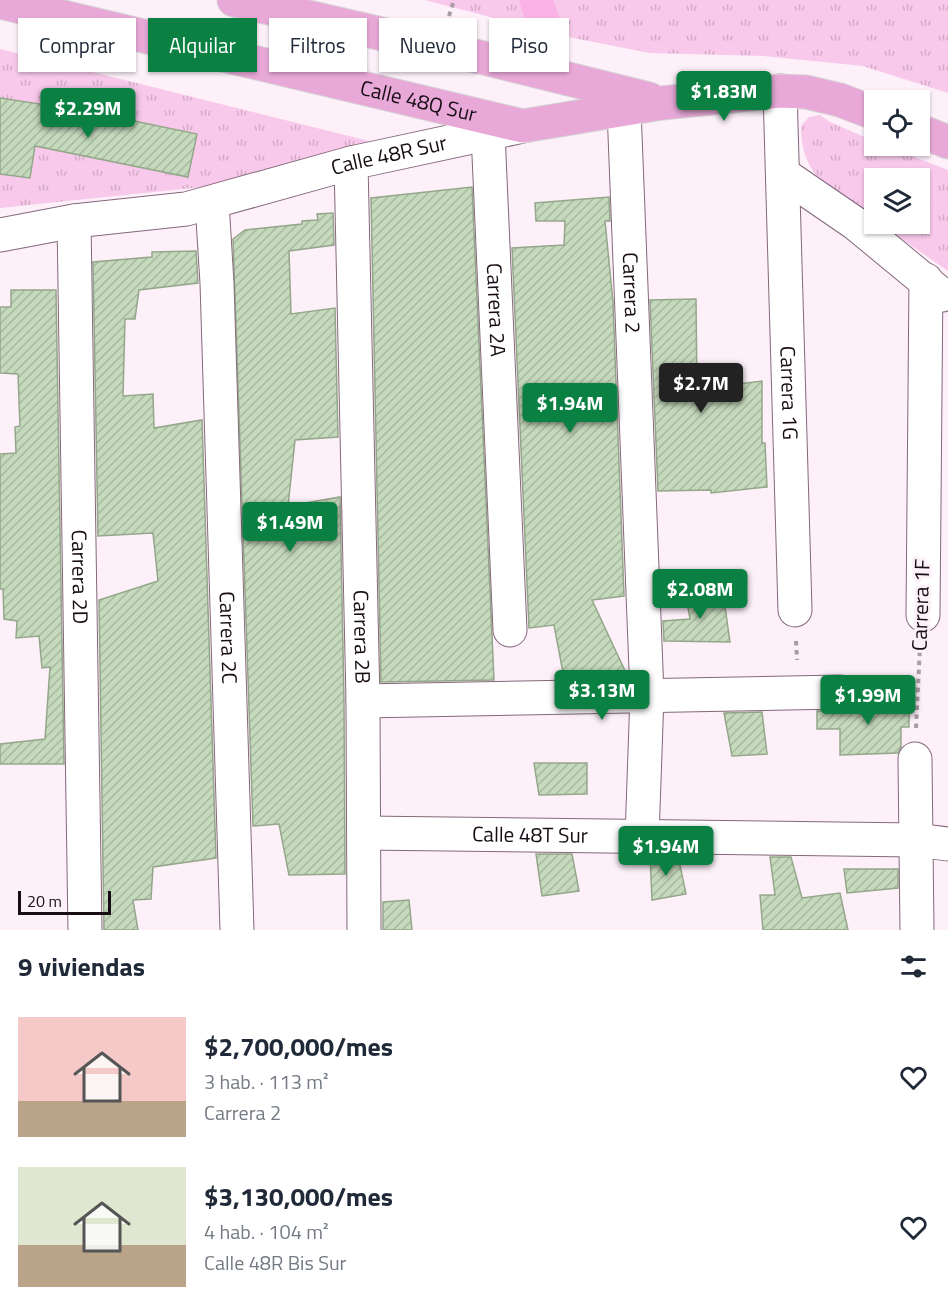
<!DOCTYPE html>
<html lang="es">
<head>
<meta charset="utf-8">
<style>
  :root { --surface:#fff; --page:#f2f2f3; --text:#1f2937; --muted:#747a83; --accent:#0b8043 }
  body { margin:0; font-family:"Titillium Web",sans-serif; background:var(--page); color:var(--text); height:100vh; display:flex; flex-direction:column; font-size:22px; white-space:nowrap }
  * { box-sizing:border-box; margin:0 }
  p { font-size:20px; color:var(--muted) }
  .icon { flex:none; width:33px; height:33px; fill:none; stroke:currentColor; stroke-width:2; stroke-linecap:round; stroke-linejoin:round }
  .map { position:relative; height:930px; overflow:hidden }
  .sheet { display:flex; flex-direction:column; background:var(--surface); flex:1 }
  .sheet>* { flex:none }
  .guide { position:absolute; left:18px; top:18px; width:600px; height:54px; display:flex; gap:12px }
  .buttons { position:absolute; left:864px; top:90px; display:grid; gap:12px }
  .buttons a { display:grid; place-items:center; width:66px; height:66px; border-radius:0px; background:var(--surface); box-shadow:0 2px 4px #0004; font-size:30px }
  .scale { position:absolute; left:18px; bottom:15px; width:93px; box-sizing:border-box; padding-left:6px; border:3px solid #180d15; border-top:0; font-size:16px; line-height:21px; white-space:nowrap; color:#180d15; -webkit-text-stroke:4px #fdf0f9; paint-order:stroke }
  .price { position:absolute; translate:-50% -51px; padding:0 14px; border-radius:6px; background:var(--accent); color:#fff; font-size:20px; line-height:39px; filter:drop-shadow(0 2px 3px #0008) }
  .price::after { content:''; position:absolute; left:50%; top:36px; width:18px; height:14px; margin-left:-9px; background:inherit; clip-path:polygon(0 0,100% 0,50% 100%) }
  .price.on { background:#222; color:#fff }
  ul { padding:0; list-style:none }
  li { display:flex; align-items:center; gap:18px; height:150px; padding:0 18px }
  li span { display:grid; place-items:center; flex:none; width:168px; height:120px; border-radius:0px; color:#555 }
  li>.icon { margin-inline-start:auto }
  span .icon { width:72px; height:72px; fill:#fffc; stroke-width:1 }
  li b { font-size:26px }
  h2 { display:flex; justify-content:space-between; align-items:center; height:72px; padding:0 18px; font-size:26px }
  .tag { padding:0 21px; border-radius:0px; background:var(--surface); box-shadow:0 2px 4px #0004; font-size:21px; line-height:54px }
  .tag.on { background:var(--accent); color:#fff }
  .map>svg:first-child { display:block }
  .grass { fill:url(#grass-tufts) }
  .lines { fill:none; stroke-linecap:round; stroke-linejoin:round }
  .canal { stroke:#fab3e6; stroke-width:33 }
  .building { fill:url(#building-hatch); stroke:#94a78a; stroke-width:1.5 }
  .minor-casing { stroke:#84687b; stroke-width:35 }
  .major-casing { stroke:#d5d3d5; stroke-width:35 }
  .path { stroke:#a99da5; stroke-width:4; stroke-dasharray:4.5 4.5; stroke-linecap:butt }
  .minor { stroke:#fff; stroke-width:33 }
  .major { stroke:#e8a9d8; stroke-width:33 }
  .labels { text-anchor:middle; stroke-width:6; stroke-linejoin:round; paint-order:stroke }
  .street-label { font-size:21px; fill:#180d15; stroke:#fdf0f9 }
</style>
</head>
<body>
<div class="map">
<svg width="948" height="930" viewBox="0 0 948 930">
  <defs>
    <pattern id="grass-tufts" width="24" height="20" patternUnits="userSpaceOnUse" patternTransform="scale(1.5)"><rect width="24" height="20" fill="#f8c9ea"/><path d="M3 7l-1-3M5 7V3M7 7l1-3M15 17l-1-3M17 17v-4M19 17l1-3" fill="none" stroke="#d4abc8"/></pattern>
    <pattern id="building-hatch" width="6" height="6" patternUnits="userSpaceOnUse" patternTransform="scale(1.5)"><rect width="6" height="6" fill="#c5d9bc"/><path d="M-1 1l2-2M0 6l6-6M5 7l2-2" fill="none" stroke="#a8b9a1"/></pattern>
  </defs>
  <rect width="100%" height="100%" fill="#fdf0f9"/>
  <g class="grass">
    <path d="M425,0H948V93L863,66L763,56L650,53L563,36Z"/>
    <path d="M0,49L381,144L231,184L0,208Z"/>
    <path d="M820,115L830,122L874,141V146H886L948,170V271L880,224H920V178H874V219C835,192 801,180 801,126L809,117Z"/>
  </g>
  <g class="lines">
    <path class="canal" d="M536,0L547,33"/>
  </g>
  <g class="building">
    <path d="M0,98L52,106V104L197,134L188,177L35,146L30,178L0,174Z"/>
    <path d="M472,187L494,680L381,682L371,198Z"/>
    <path d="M609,197L610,221H605L613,302L624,596L592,600L627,675L564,678L554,625L529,628L512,248L564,245L565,221H536L535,203Z"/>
    <path d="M333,213L334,245L289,251L291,314L335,308L338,437L295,440L288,506L340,497L344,701L345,874L289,875L279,824L253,826L233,239L245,230L302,224V221L318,220L317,214Z"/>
    <path d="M196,251L198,283L139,290L135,319H125L123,396L153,394L154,428L202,420L216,858L153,867L151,899L133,900L138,930H104L99,600L158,581L153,533L98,536L93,262L152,257V252Z"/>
    <path d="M11,290H56L64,764H0V744L45,739L50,667L42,668L39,636L16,638L17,621L4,619L3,589H0V454L16,453L15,427L20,426L18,374L0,373V307H11Z"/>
    <path d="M696,299L697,389L762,381V443H765L767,487L711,493V490L658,491L650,300Z"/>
    <path d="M685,590L723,593L730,642L664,641L663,621L690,619Z"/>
    <path d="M909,700V727H901V747L898,753L840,755V729H817V711H841L849,708L856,702Z"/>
    <path d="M762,712L767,754L732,756L724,713Z"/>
    <path d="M534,763H587V794L539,795Z"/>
    <path d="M536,854H572L579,891L542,896Z"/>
    <path d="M650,855L678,856L686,894L652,900Z"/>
    <path d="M770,857H791L802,898L840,893L848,930H763L760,895H775Z"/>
    <path d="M844,869H898V888L847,893Z"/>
    <path d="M409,900L412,930H383V902Z"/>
  </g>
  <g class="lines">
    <g class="minor-casing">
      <g id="minor">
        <path id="s1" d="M780,91L795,610"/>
        <path id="s2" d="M624,109L647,695L642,838"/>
        <path id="s3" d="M488,133L510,630"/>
        <path id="s4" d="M351,163L363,701L364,930"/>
        <path d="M783,174L856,224L942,295"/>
        <path id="s5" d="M212,203L217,283L237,930"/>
        <path id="s6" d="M74,221L85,930"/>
        <path id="s7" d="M0,235L74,221L186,209L351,163L523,126"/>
        <path d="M923,615L926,280"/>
        <path d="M363,701L840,692"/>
        <path d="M915,759L917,930"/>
        <path id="s8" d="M365,833L915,840L948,844"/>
      </g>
    </g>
    <g class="major-casing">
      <g id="major">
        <path d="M234,0L439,47L649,99"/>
        <path id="s9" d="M0,2L523,126L662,103L780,91L806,92L840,100L874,113"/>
        <path d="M920,131L948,142"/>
      </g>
    </g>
    <g class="path">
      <path d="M449,16L454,0"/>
      <path d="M796,641L797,660"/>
      <path d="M871,691H917"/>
      <path d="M916,728L920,646"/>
    </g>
    <use href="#minor" class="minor"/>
    <use href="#major" class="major"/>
  </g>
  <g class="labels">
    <g class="street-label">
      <text dy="7" stroke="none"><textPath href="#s9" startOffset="430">Calle 48Q Sur</textPath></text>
      <text dy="7" stroke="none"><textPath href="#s7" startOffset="398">Calle 48R Sur</textPath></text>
      <text dy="7" stroke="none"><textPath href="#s2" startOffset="184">Carrera 2</textPath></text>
      <text dy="7" stroke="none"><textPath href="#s3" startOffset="177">Carrera 2A</textPath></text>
      <text dy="7" stroke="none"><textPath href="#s1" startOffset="302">Carrera 1G</textPath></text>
      <text dy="7" stroke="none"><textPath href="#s6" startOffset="356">Carrera 2D</textPath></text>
      <text transform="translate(921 605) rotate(-88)" y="7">Carrera 1F</text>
      <text dy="7" stroke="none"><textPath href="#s4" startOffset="474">Carrera 2B</textPath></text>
      <text dy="7" stroke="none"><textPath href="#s5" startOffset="435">Carrera 2C</textPath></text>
      <text dy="7" stroke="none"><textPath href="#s8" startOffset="165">Calle 48T Sur</textPath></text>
    </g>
  </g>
</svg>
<div class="buttons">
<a><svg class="icon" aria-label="locate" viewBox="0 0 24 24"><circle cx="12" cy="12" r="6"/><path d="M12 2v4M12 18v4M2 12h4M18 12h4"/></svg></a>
<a><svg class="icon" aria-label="layers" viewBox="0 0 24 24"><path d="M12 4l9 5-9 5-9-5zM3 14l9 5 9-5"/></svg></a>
</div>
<div class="scale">20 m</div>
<b class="price" style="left:724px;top:122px">$1.83M</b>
<b class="price" style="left:88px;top:139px">$2.29M</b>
<b class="price on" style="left:701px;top:414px">$2.7M</b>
<b class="price" style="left:570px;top:434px">$1.94M</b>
<b class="price" style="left:290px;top:553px">$1.49M</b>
<b class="price" style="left:700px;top:620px">$2.08M</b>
<b class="price" style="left:602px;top:721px">$3.13M</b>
<b class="price" style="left:868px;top:726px">$1.99M</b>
<b class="price" style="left:666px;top:877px">$1.94M</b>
<div class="guide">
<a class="tag">Comprar</a>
<a class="tag on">Alquilar</a>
<a class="tag">Filtros</a>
<a class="tag">Nuevo</a>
<a class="tag">Piso</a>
</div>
</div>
<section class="sheet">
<h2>9 viviendas<svg class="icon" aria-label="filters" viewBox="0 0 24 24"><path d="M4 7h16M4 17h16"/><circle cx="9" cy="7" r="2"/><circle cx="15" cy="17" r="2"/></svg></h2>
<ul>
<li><span style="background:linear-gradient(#f6c9c9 70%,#b9a48a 0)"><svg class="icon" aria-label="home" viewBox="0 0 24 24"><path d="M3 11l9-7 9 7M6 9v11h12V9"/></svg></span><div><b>$2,700,000/mes</b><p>3 hab. · 113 m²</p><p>Carrera 2</p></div><svg class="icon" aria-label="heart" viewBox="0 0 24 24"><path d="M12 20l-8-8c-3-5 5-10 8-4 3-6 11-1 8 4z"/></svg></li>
<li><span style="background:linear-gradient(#dfe7d0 65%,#b9a48a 0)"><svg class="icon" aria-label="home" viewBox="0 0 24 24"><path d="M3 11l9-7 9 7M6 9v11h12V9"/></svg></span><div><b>$3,130,000/mes</b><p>4 hab. · 104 m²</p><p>Calle 48R Bis Sur</p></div><svg class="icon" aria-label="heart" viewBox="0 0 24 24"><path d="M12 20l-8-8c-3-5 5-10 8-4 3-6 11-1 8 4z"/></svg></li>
</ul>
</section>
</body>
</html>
